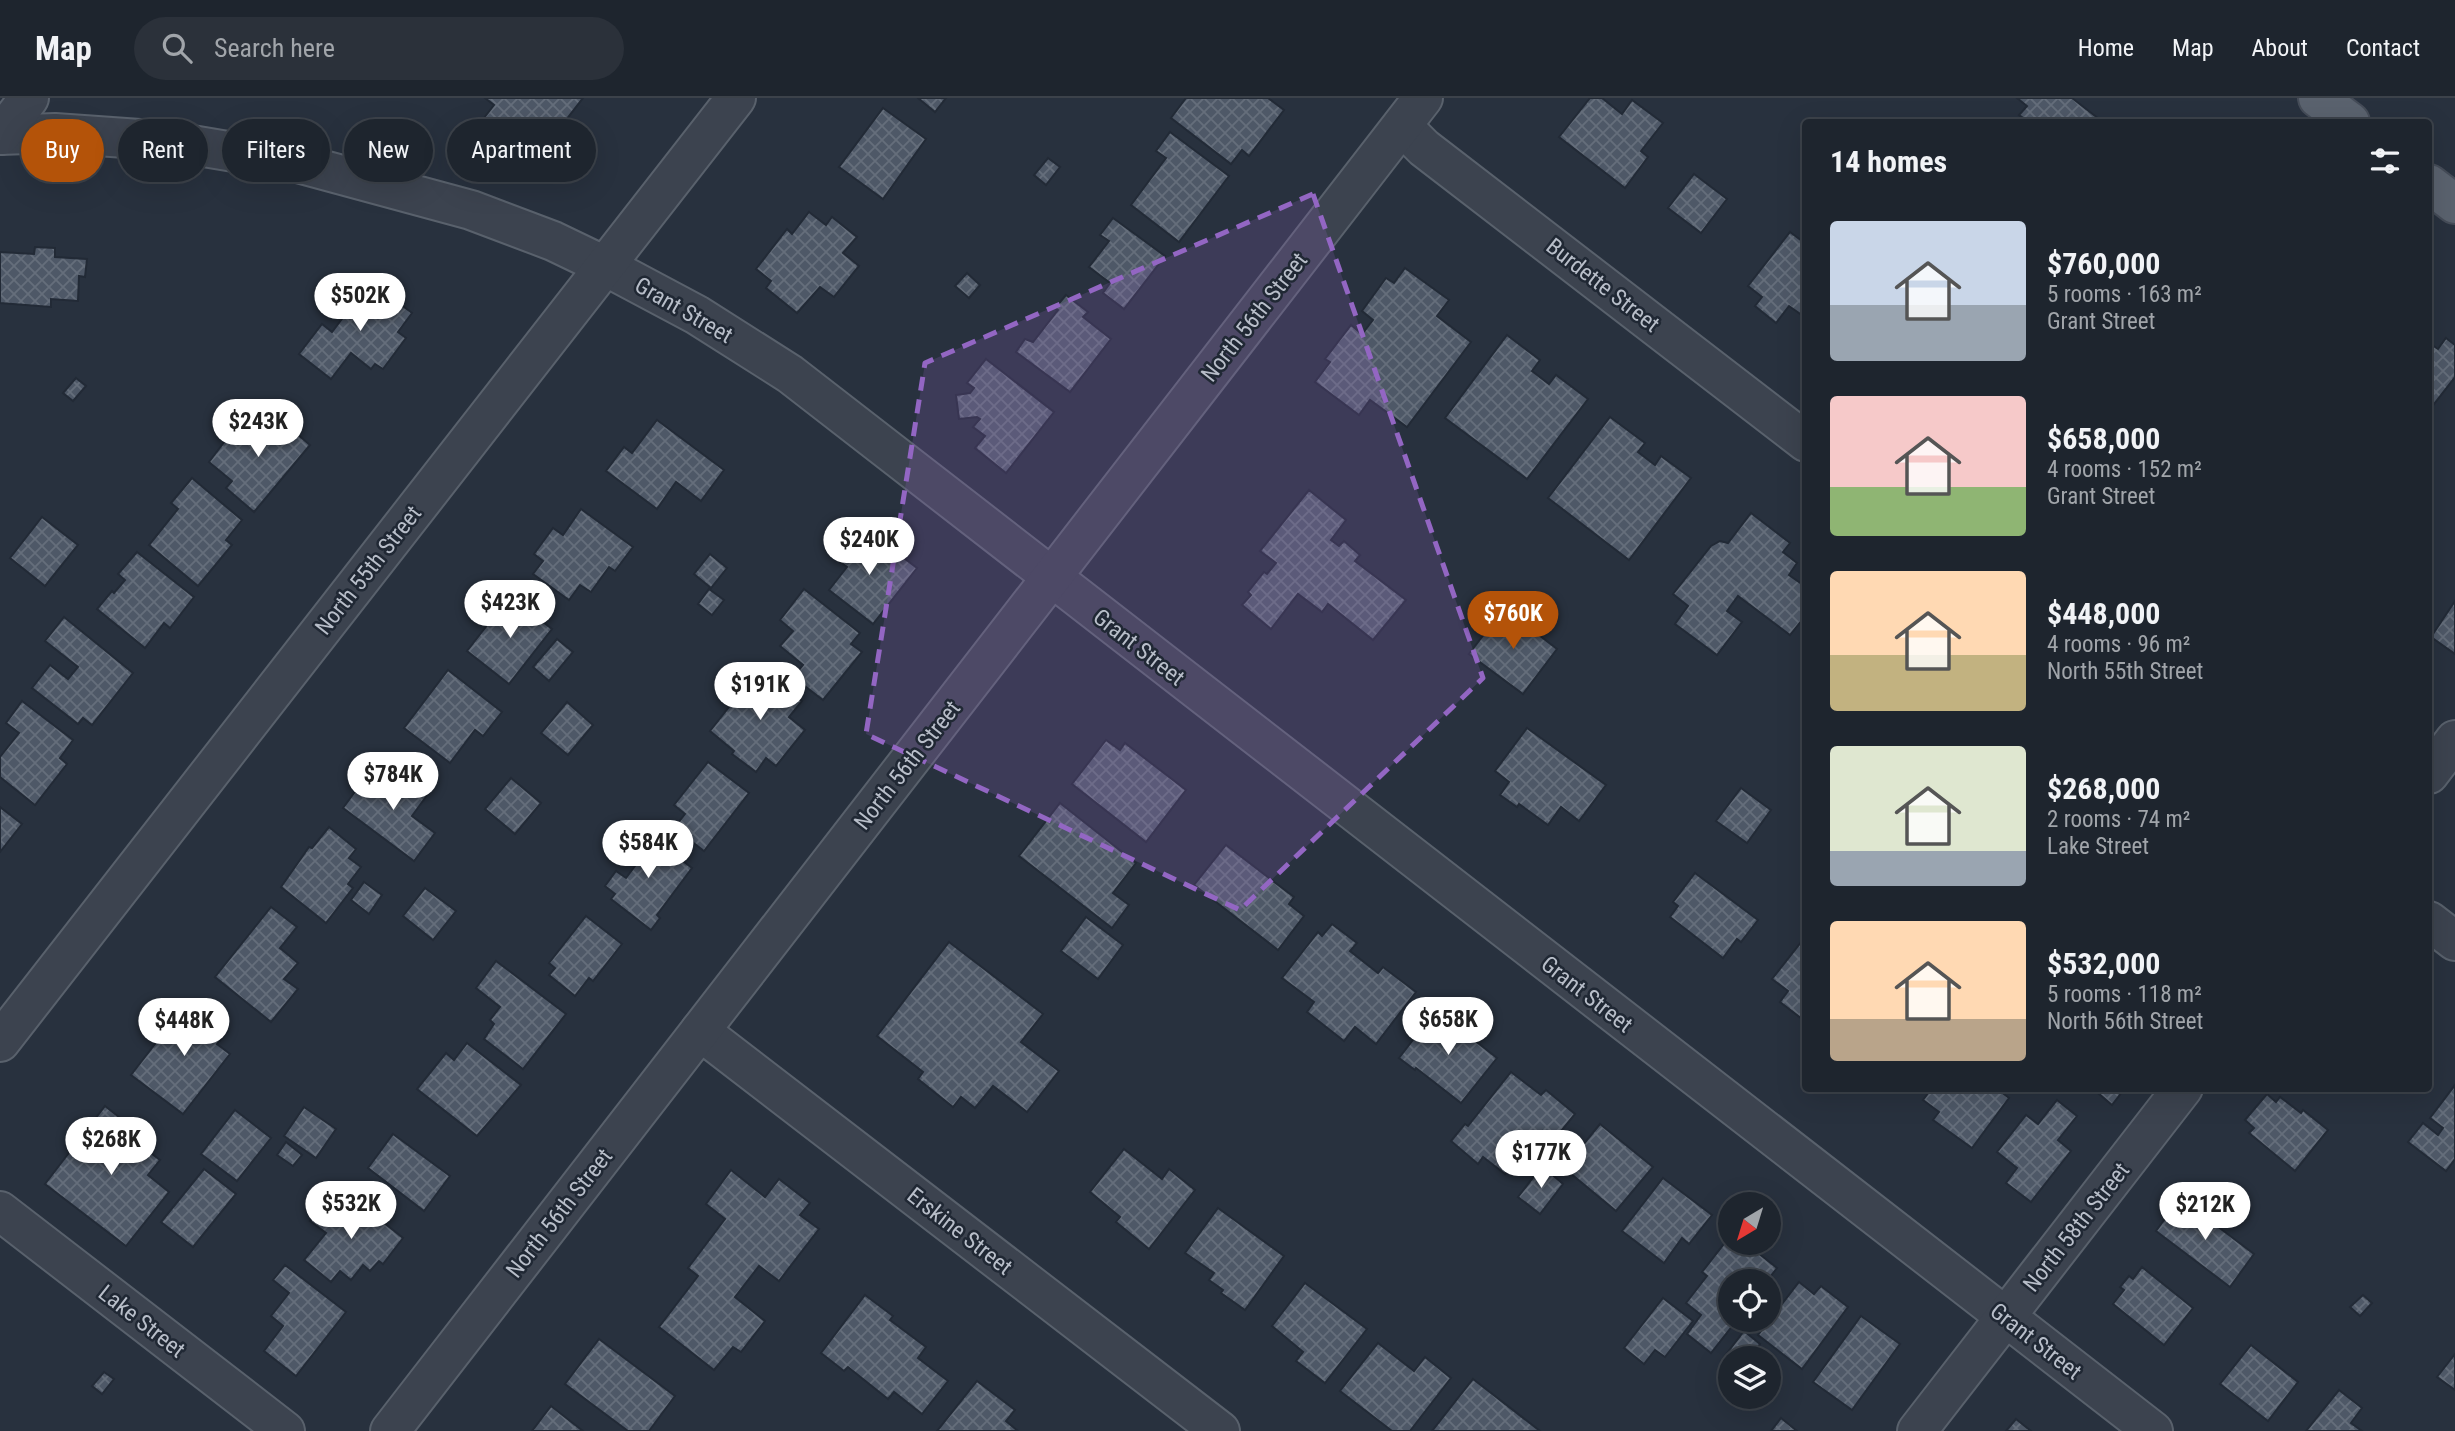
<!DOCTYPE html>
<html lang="en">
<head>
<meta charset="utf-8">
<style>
  :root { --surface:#1e252e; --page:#2b313a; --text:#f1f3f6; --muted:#a1a5aa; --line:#3c424a; --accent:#b45309 }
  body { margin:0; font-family:"Roboto Condensed",sans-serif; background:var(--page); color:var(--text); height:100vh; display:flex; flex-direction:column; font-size:26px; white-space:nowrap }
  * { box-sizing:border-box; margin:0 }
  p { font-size:23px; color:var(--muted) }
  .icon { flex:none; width:38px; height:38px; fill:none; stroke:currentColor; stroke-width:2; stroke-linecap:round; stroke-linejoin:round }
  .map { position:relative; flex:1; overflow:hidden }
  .details { position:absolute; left:1802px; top:21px; width:630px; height:973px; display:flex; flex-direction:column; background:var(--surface); border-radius:7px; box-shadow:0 7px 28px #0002,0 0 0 2px var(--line) }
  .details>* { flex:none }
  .banner { position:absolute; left:21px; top:21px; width:665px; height:63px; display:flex; gap:14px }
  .needle { width:46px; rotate:218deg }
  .controls { position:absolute; left:1718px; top:1094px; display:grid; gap:14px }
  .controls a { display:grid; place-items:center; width:63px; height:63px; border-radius:50%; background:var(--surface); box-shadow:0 7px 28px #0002,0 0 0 2px var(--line); font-size:35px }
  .price { position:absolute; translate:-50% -60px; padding:0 16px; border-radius:24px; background:#fff; color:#222; font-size:23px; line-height:46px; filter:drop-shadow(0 2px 4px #0008) }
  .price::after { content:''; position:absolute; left:50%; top:42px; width:21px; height:16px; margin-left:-10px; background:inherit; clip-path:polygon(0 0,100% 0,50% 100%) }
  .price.active { background:var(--accent); color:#fff }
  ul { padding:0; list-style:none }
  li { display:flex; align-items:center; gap:21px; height:175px; padding:0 28px }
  li span { display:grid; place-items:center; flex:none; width:196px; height:140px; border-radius:7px; color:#555 }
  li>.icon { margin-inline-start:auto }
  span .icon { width:84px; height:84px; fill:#fffc; stroke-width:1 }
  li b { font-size:30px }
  h2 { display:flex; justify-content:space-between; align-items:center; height:84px; padding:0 28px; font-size:30px }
  .chip { padding:0 24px; border-radius:32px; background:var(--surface); box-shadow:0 7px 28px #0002,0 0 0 2px var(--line); font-size:24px; line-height:63px }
  .chip.active { background:var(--accent); color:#fff }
  header { display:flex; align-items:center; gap:42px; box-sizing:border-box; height:98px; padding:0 35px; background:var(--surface); border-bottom:2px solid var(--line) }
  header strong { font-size:33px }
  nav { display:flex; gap:38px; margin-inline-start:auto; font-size:24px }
  .search { width:490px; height:63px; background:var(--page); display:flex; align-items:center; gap:18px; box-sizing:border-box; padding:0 24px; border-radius:38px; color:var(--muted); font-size:26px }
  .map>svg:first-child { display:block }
  .building { fill:url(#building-cross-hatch); stroke:#222a36; stroke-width:2 }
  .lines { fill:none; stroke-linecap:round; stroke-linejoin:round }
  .minor-casing { stroke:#59616c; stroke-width:42 }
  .major-casing { stroke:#454c58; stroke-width:42 }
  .minor { stroke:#3c434f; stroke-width:38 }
  .major { stroke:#5a626e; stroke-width:38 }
  .marked { fill:#9366c3; fill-opacity:0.2; stroke:#9366c3; stroke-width:5; stroke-dasharray:14 9; stroke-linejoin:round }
  .labels { text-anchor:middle; stroke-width:5; stroke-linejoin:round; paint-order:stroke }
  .street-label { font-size:23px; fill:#b8bec9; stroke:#202834 }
</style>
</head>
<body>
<header>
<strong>Map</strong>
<div class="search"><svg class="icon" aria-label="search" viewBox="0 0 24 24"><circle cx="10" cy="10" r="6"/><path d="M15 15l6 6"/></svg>Search here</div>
<nav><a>Home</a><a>Map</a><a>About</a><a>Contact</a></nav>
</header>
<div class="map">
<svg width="2455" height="1333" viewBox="0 0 2455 1333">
  <defs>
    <pattern id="building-cross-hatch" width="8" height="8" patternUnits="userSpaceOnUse" patternTransform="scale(1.75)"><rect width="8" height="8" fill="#4e5867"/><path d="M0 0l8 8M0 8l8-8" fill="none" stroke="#656e7b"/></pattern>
  </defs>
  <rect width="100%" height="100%" fill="#28313e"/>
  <g class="building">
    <path d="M485,0H583L545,49L525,33L515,45L484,20L494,7Z"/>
    <path d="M918,0H946L935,14Z"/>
    <path d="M1186,0H1268L1284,12L1249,58L1242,52L1231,66L1171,20Z"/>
    <path d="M1590,0H1602L1622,16L1632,2L1663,25L1641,53L1648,59L1625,90L1559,39Z"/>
    <path d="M2017,0H2072L2099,21L2096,24H2029L2019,17L2027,8Z"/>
    <path d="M883,10L926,41L883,101L839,69Z"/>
    <path d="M1170,34L1229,78L1179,144L1131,107L1166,60L1156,53Z"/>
    <path d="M1048,60L1060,69L1046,87L1034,77Z"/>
    <path d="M1694,76L1727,101L1701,135L1668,110Z"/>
    <path d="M809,114L826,127L832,119L857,139L843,155L859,168L834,199L820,189L797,215L766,190L771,183L756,171L787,131L792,136Z"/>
    <path d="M1113,120L1165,158L1124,211L1103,195L1110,185L1089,169L1109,143L1100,137Z"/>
    <path d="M1790,134L1806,146V220L1789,208L1776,225L1755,208L1762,199L1748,188Z"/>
    <path d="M35,149L55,150V159L87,161L85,179L79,178L78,203L51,201V209L0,205V154L34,156Z"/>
    <path d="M1405,170L1449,202L1437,218L1471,244L1407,329L1370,302L1359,317L1315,284L1330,264L1325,261L1351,227L1362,236L1373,222L1362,213L1386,180L1394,185Z"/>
    <path d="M967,175L980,187L969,200L955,188Z"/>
    <path d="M368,182L412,215L398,234L406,240L383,271L375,266L371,271L351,255L331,281L299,256L322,226L332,234L359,198L357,197Z"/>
    <path d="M1066,197L1088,214L1083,219L1111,241L1070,294L1016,254L1025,241L1033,244L1058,212L1055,210Z"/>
    <path d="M1507,237L1540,262L1532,273L1549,286L1556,277L1588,301L1527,381L1445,320Z"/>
    <path d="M2446,240L2455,247V279L2434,306L2429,302V245L2438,251Z"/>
    <path d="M986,261L1054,314L1006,375L975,350L985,338L973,329L980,321L977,319L959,321L956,297L970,295L974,290L967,285Z"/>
    <path d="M76,280L86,288L73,303L63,295Z"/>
    <path d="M274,316L310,347L254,414L226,390L232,383L209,364L241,322L258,336Z"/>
    <path d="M1610,319L1645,345L1638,354L1655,367L1661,358L1691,380L1629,462L1548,400Z"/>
    <path d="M657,322L724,372L701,403L676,384L657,411L606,373L624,349L632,355Z"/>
    <path d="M192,380L242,422L226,442L232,447L198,488L149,447L178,411L171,405Z"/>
    <path d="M1309,392L1346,422L1331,442L1339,448L1344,443L1360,457L1355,463L1406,502L1373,542L1328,506L1322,514L1298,496L1271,531L1242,507L1251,497L1248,494L1264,474L1267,476L1276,465L1260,453Z"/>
    <path d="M581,411L633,449L615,473L609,469L591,494L580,487L569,502L533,476L543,463L534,456L553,430L563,437Z"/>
    <path d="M1751,415L1790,445L1783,454L1797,465L1789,477L1806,489V517L1790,537L1738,498L1727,513L1742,524L1717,557L1675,526L1688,508L1673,496L1711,448L1720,443L1728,445Z"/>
    <path d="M42,419L78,447L45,488L10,460Z"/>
    <path d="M852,432L885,460L892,451L917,470L873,526L829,492L847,469L832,458Z"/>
    <path d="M137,454L194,499L170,530L164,525L145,550L97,511L112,493L114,495L125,482L118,476Z"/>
    <path d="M710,456L727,470L711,490L694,476Z"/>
    <path d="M709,491L724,502L712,517L698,506Z"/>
    <path d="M804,491L860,535L851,546L862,554L823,602L793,579L803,567L780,548L793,533L780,522Z"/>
    <path d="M510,498L552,531L509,586L467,553Z"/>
    <path d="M2455,503V556L2431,539Z"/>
    <path d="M1504,510L1557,551L1523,596L1469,556Z"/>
    <path d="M64,519L133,575L92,627L83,620L78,626L32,590L50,567L68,581L78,569L45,543Z"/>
    <path d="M557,541L573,554L549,583L533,569Z"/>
    <path d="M760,570L802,603L789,619L805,632L776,668L766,660L756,674L732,656L734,653L710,633Z"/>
    <path d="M448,572L502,614L483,638L475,632L450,665L404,630Z"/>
    <path d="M22,603L73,642L60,660L67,666L35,707L0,679V659L19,635L6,625Z"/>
    <path d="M567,604L593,627L568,657L541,635Z"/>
    <path d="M1527,630L1606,687L1579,723L1561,709L1548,727L1519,706L1517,709L1500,697L1509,684L1495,673Z"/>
    <path d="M1106,642L1120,652L1125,645L1186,692L1146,744L1072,686Z"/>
    <path d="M708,664L749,695L704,753L674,730L685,716L674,707Z"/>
    <path d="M390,668L428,696L412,718L435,735L414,763L343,710L360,687L367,691L374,682L378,684Z"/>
    <path d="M511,680L541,705L515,736L485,711Z"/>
    <path d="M1741,690L1771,712L1747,745L1716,723Z"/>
    <path d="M1060,705L1136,765L1113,795L1129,807L1112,830L1019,758Z"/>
    <path d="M0,709L22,726L0,754Z"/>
    <path d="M329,729L356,751L349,760L361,769L348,786L353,790L326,825L281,789L309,749L312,750Z"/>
    <path d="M642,732L692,770L657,817L660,820L651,832L611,801L615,796L605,788L616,773L626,780L641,760L628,750Z"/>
    <path d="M1226,747L1294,799L1289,806L1304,818L1278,852L1194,787Z"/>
    <path d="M1695,775L1758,822L1741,844L1737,841L1723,860L1670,819L1678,808L1673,804Z"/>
    <path d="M364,784L382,797L369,816L351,802Z"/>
    <path d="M425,790L456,813L433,842L403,818Z"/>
    <path d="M271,809L297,829L280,850L298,865L284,881L298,891L271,924L215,879Z"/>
    <path d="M586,818L622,846L593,883L589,880L575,898L549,877L555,870L549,865Z"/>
    <path d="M1086,819L1123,847L1098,881L1061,853Z"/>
    <path d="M1332,826L1357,845L1350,853L1378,875L1383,869L1416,894L1376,946L1355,929L1344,943L1307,914L1314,904L1282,880L1318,834L1322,838Z"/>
    <path d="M1806,838V924L1780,904L1788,893L1772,881Z"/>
    <path d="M949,844L1043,916L1021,944L1059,973L1027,1014L993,988L975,1010L961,999L953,1009L918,981L923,974L877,938Z"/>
    <path d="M496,863L566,916L523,971L484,941L494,926L490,922L500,909L476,890Z"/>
    <path d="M189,902L228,933L217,946L230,956L183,1016L131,977Z"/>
    <path d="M1436,912L1497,960L1461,1005L1416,970L1415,972L1399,960Z"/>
    <path d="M467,945L521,987L477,1038L417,991L446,955L454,962Z"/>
    <path d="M1511,974L1541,997L1546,992L1575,1016L1554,1042L1543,1033L1525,1056L1523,1053L1505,1076L1483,1059L1478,1066L1451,1043L1465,1026L1468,1028Z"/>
    <path d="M2455,987V1061L2446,1073L2408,1044L2423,1025L2438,1037L2443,1030L2430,1020Z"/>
    <path d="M1932,990H1996L2009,1000L1972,1050L1933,1022L1939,1014L1923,1002Z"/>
    <path d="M2102,990H2125L2112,1007L2098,995Z"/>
    <path d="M2267,996L2276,1004L2280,999L2301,1015L2303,1012L2328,1032L2295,1073L2249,1035L2254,1030L2245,1022Z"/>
    <path d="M2057,1002L2077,1018L2058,1042L2071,1053L2031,1104L2006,1085L2017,1070L1997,1054L2026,1017L2038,1026Z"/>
    <path d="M105,1008L152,1045L147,1052L160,1062L148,1077L169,1094L126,1148L45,1086Z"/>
    <path d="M304,1009L336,1031L316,1060L284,1038Z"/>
    <path d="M235,1012L271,1040L237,1083L201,1056Z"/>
    <path d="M1600,1026L1653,1069L1616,1113L1564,1070Z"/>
    <path d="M393,1036L450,1078L424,1113L368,1070Z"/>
    <path d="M286,1044L302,1057L293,1068L277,1057Z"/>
    <path d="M1124,1051L1162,1081L1169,1071L1195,1092L1149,1151L1116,1124L1120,1119L1090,1094Z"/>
    <path d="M1542,1068L1563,1086L1540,1116L1518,1099Z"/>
    <path d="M204,1071L236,1096L193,1149L161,1124Z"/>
    <path d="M731,1072L765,1099L779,1081L810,1105L800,1117L819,1131L779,1183L759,1168L735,1199L765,1223L741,1254L733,1249L714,1272L659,1229L698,1178L688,1170L725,1121L706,1106Z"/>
    <path d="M1663,1080L1712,1117L1689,1146L1682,1140L1664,1165L1622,1133Z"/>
    <path d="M353,1100L403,1140L383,1166L379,1163L370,1173L363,1167L351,1182L340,1173L331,1184L304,1162L326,1135L310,1123L324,1106L339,1119Z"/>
    <path d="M2180,1100L2254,1156L2230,1189L2156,1133Z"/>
    <path d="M1218,1110L1284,1158L1245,1212L1221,1195L1223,1192L1209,1182L1214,1175L1185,1155Z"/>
    <path d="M1731,1137V1144H1751L1759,1151L1757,1154L1777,1170L1767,1183H1731V1222H1737L1711,1255L1687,1236L1701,1217L1686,1205L1707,1178L1702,1174Z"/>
    <path d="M285,1167L346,1214L296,1278L264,1253L283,1228L271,1218L289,1195L273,1182Z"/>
    <path d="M2142,1169L2193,1210L2164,1247L2113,1206L2124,1192L2120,1189L2129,1178L2133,1181Z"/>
    <path d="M1799,1184L1814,1196L1821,1188L1848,1209L1802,1271L1758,1237Z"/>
    <path d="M1305,1185L1367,1231L1325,1285L1296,1263L1303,1254L1272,1228Z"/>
    <path d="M865,1197L893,1218L890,1222L926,1249L918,1260L948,1283L922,1316L894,1294L888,1301L848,1269L844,1273L821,1255Z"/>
    <path d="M2363,1197L2372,1205L2360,1218L2350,1209Z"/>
    <path d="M1663,1200L1693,1223L1665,1259L1655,1252L1644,1266L1624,1250Z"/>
    <path d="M1861,1218L1900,1246L1852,1312L1813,1284Z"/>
    <path d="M1744,1233L1760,1246L1750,1260H1731V1270L1721,1263Z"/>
    <path d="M599,1241L675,1298L649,1333H628L565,1286Z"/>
    <path d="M1378,1245L1414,1273L1425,1259L1451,1280L1410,1333H1392L1340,1293Z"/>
    <path d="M2251,1247L2298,1284L2268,1323L2220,1286Z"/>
    <path d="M2455,1256V1292L2437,1279Z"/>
    <path d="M104,1274L114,1281L102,1296L92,1288Z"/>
    <path d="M1473,1281L1540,1333H1432Z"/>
    <path d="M977,1283L1015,1312L1006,1323L1018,1333H937Z"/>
    <path d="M2339,1292L2362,1310L2351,1325L2362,1333H2306Z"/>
    <path d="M551,1308L583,1333H532Z"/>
    <path d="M1781,1320L1797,1333H1771Z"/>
    <path d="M2016,1321L2031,1333H2006Z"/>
  </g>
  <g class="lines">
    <g class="minor-casing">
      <g id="minor">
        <path d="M1402,28L1424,50L1806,344"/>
        <path d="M0,37L55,35L168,43L294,64L471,112L553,143L605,168L697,217L790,276L2153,1333"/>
        <path d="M1,37L29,0"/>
        <path d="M2429,676L2455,642"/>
        <path d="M2429,823L2455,843"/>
        <path d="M700,933L1220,1333"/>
        <path d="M0,944L736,0"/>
        <path d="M0,1113L285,1333"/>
        <path d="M390,1333L1423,0"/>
        <path d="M1917,1333L2183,990"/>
      </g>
    </g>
    <g class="major-casing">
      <g id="major">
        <path d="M2318,0L2350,24"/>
        <path d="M2429,86L2455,106"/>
      </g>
    </g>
    <use href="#minor" class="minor"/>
    <use href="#major" class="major"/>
  </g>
  <path class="marked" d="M1313,96L1483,580L1240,812L866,636L925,265Z"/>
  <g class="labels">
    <g class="street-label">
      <text transform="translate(1603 187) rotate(38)" y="8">Burdette Street</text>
      <text transform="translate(684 212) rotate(30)" y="8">Grant Street</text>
      <text transform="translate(1254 219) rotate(-52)" y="8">North 56th Street</text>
      <text transform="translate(368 472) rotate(-52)" y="8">North 55th Street</text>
      <text transform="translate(1139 549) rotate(38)" y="8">Grant Street</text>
      <text transform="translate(907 667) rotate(-52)" y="8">North 56th Street</text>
      <text transform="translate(1587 896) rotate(38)" y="8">Grant Street</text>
      <text transform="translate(559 1115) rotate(-52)" y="8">North 56th Street</text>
      <text transform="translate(2076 1129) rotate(-52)" y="8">North 58th Street</text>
      <text transform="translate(960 1133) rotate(38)" y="8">Erskine Street</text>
      <text transform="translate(142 1223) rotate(38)" y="8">Lake Street</text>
      <text transform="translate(2036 1243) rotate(38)" y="8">Grant Street</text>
    </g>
  </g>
</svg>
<div class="controls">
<a><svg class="needle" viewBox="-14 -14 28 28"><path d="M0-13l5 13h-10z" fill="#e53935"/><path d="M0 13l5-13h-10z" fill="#a1a5aa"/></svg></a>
<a><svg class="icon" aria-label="locate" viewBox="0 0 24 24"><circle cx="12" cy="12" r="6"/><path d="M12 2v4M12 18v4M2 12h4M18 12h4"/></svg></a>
<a><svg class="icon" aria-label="layers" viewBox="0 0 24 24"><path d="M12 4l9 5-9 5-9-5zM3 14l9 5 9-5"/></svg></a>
</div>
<b class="price" style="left:360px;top:235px">$502K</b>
<b class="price" style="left:258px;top:361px">$243K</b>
<b class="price" style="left:869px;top:479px">$240K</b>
<b class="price" style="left:510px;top:542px">$423K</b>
<b class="price active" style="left:1513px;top:553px">$760K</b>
<b class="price" style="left:760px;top:624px">$191K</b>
<b class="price" style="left:393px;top:714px">$784K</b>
<b class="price" style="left:648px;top:782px">$584K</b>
<b class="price" style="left:1448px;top:959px">$658K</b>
<b class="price" style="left:184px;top:960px">$448K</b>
<b class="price" style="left:111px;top:1079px">$268K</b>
<b class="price" style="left:1541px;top:1092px">$177K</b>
<b class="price" style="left:351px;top:1143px">$532K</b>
<b class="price" style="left:2205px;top:1144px">$212K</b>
<div class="banner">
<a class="chip active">Buy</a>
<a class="chip">Rent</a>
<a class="chip">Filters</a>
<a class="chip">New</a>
<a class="chip">Apartment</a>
</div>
<section class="details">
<h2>14 homes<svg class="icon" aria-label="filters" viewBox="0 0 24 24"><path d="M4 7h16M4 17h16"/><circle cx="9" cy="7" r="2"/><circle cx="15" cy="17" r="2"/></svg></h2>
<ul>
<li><span style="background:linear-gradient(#c9d6e8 60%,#9aa5b1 0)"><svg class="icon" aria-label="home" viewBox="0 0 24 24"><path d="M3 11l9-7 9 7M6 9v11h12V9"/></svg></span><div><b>$760,000</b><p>5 rooms · 163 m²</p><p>Grant Street</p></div></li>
<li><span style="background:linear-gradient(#f6c9c9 65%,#8fb573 0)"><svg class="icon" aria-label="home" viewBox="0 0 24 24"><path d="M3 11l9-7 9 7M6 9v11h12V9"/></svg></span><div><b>$658,000</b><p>4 rooms · 152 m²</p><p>Grant Street</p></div></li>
<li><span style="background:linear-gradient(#ffd9b3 60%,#c2b280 0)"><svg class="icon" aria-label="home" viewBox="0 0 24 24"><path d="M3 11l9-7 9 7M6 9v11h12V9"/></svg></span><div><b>$448,000</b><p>4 rooms · 96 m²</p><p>North 55th Street</p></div></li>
<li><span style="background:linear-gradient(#dfe7d0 75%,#9aa5b1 0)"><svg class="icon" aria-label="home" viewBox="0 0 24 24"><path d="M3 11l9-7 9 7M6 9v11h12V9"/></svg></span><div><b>$268,000</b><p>2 rooms · 74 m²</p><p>Lake Street</p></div></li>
<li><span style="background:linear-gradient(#ffd9b3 70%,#b9a48a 0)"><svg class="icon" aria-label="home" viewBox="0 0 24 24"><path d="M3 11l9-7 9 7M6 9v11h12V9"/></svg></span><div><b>$532,000</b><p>5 rooms · 118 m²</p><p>North 56th Street</p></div></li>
</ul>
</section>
</div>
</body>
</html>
